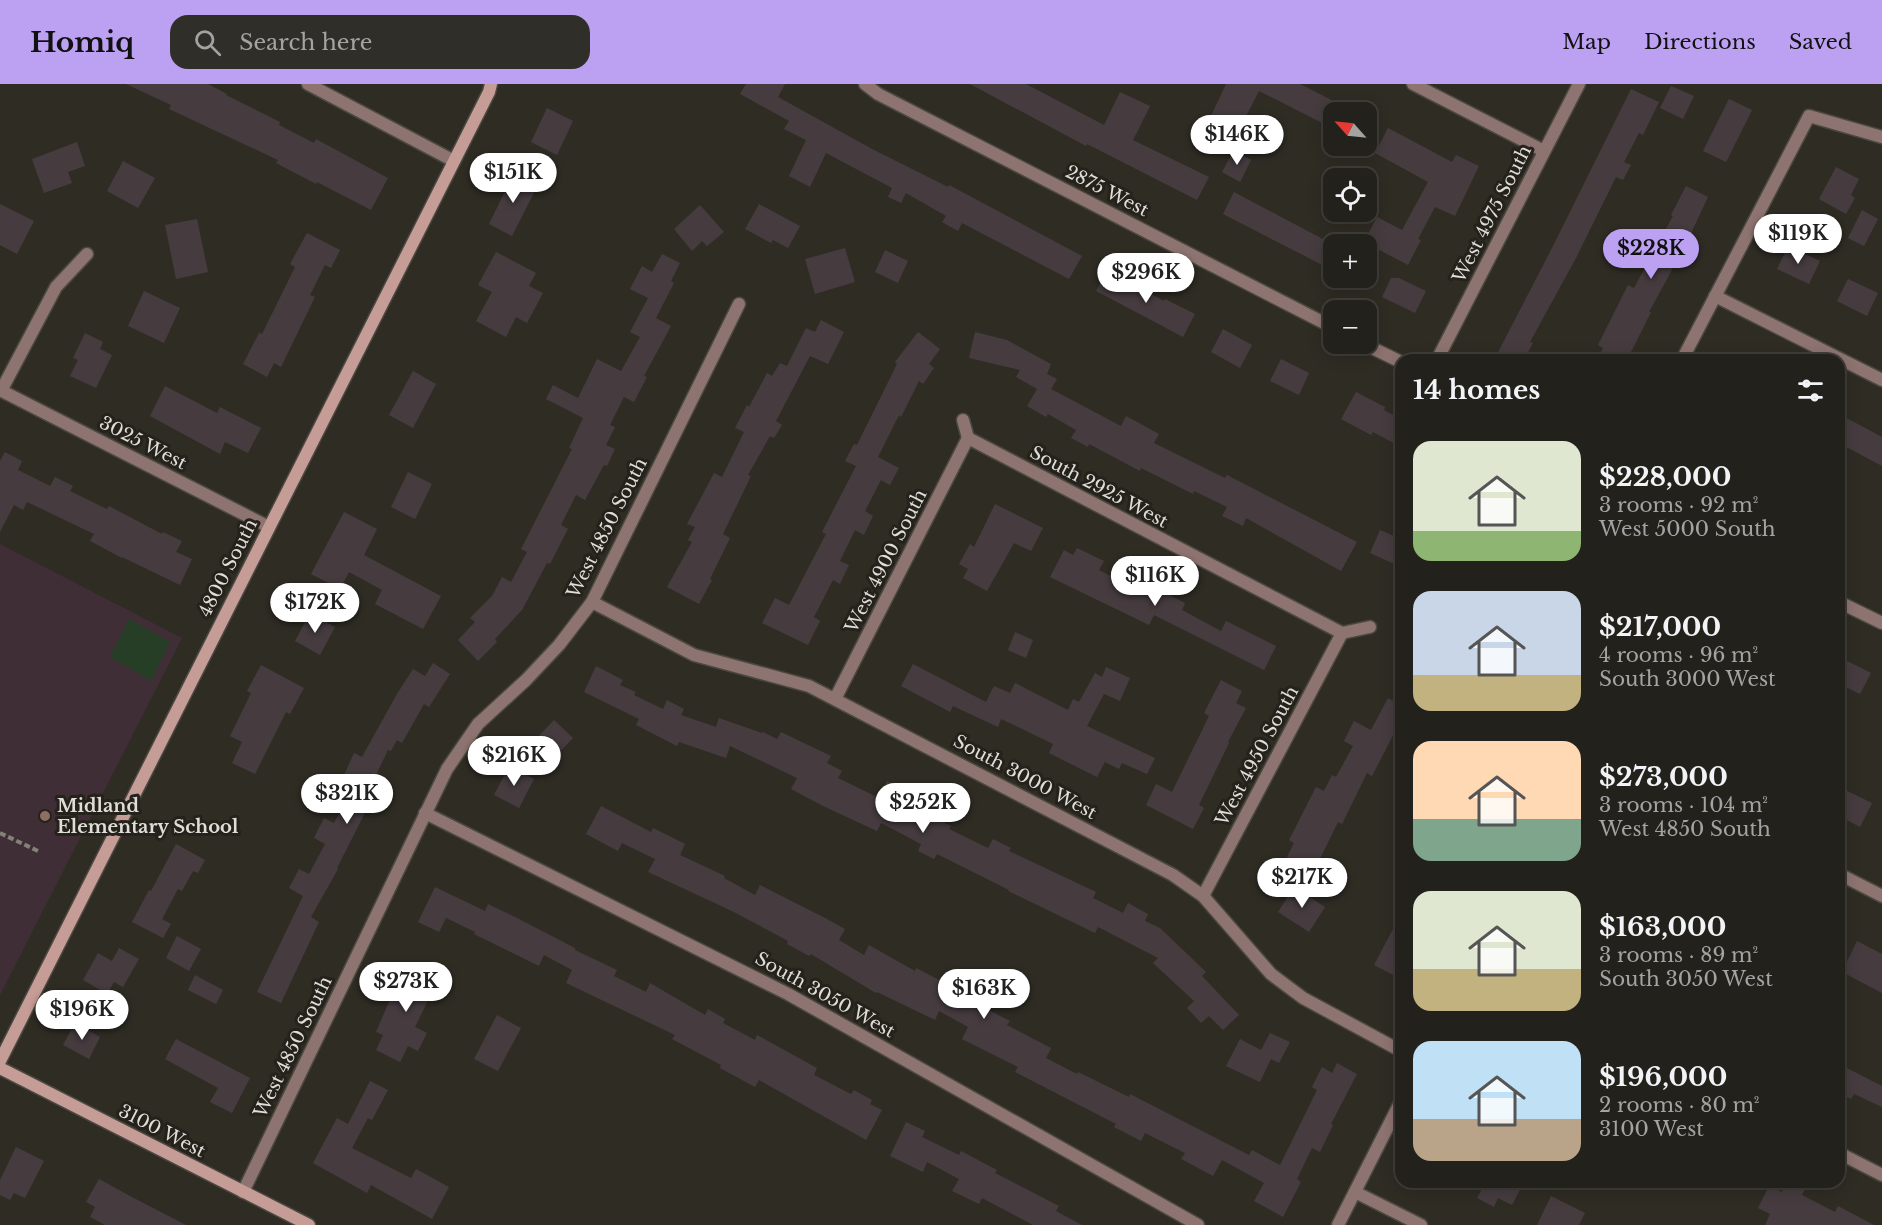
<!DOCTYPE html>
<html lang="en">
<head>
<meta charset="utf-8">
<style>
  :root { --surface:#23211b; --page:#2f2e28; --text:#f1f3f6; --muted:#a3a3a3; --line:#403e3a; --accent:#bca0f2 }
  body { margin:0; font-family:"Libre Baskerville",serif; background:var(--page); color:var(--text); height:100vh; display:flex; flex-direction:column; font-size:22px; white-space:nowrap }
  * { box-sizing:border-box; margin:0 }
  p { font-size:20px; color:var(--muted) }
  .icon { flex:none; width:33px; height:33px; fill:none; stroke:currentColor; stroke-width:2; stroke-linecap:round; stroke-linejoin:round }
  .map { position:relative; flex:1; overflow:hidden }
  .details { position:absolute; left:1395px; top:270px; width:450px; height:834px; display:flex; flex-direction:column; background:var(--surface); border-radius:18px; box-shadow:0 3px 15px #0003,0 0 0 2px var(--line) }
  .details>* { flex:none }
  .needle { width:39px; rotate:297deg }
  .fabs { position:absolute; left:1323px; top:18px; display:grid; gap:12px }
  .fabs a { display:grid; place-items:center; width:54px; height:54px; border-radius:12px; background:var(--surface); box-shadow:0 3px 15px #0003,0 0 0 2px var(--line); font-size:30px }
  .price { position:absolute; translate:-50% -51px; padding:0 14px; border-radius:21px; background:#fff; color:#222; font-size:20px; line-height:39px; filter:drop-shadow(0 2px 3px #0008) }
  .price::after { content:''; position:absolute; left:50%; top:36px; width:18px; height:14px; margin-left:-9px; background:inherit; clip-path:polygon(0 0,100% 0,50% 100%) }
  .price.on { background:var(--accent); color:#111 }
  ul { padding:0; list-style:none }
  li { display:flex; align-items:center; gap:18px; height:150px; padding:0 18px }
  li span { display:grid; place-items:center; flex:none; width:168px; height:120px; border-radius:18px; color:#555 }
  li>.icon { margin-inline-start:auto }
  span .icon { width:72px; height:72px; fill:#fffc; stroke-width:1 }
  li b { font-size:26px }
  h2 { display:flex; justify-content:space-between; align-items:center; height:72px; padding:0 18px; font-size:26px }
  header { display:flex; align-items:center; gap:36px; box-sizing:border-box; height:84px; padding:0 30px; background:var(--accent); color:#111 }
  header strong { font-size:28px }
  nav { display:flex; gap:33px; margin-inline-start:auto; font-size:21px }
  .search { width:420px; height:54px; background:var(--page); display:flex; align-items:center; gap:15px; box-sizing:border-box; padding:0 21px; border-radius:18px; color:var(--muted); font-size:22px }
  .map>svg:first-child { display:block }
  .education { fill:#402e36 }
  .green { fill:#263e26 }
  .building { fill:#463c40 }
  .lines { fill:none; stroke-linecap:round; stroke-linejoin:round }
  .street-casing { stroke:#4b4841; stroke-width:15 }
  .secondary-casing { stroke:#4b4841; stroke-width:15 }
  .path { stroke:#84817a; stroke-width:4; stroke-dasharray:6 3; stroke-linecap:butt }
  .street { stroke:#8e7470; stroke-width:12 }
  .secondary { stroke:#c59c96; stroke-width:12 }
  .education-dot { fill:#8d6e63; stroke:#25221b; stroke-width:2 }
  .labels { text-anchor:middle; stroke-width:6; stroke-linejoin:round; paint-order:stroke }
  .street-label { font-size:18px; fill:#dfddd8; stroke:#25221b }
  .poi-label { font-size:18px; font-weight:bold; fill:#dfddd8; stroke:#25221b; text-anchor:start }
</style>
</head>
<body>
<header>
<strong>Homiq</strong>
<div class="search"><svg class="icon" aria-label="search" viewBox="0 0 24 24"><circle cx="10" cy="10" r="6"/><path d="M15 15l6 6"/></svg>Search here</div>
<nav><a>Map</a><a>Directions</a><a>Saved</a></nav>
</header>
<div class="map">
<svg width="1882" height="1141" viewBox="0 0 1882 1141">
  <rect width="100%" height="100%" fill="#2f2c24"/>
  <path class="education" d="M0,460L182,554L0,911Z"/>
  <path class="green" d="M129,535L170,558L151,597L110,573Z"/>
  <g class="building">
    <path d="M126,0H208L227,10L226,11L280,38L279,41L314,59L316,55L388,94L371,126L317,98L316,100L276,79L278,76L169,25L171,21Z"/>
    <path d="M746,0H785L778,13L874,66L948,103L949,101L1082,172L1069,195L962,139L958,147L942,138L946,132L906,109L901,119L888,113L892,104L826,69L810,103L789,92L806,56L784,45L789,37L740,10Z"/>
    <path d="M970,0H1026L1104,41L1120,8L1150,22L1133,56L1209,93L1197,116L1087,60L1086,62Z"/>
    <path d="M1226,0H1300L1355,28H1334V45L1259,7L1238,48L1210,34Z"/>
    <path d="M1671,2L1694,12L1683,35L1660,24Z"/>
    <path d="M1631,5L1659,18L1643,51L1639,49L1624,78L1631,81L1623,96L1616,93L1576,174L1530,258L1533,259L1524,276H1494L1553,162Z"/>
    <path d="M1729,15L1752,26L1726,78L1703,67Z"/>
    <path d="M547,24L573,37L557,71L531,58Z"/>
    <path d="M1388,44L1452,78L1456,71L1479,82L1455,132L1435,123L1418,155L1421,156L1408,181L1364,158L1377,133L1402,146L1428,98L1375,69Z"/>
    <path d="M77,58L85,82L68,88L72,99L44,109L32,75Z"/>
    <path d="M1234,66L1251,76L1240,98L1222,88Z"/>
    <path d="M123,77L155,94L138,124L107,107Z"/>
    <path d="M1836,83L1859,95L1851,111L1855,114L1846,130L1819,115Z"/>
    <path d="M514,89L538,101L512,152L489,140Z"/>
    <path d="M1686,102L1708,113L1685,162L1649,228H1651L1627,276H1597L1603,264L1598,261L1628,201L1634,204L1673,132L1671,131Z"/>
    <path d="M1234,108L1334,161V187L1223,130Z"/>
    <path d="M0,120L34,137L17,170L0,161Z"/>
    <path d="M759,120L800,142L788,164L773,156L771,159L745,145Z"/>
    <path d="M700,121L724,148L707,162L702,157L692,167L674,145Z"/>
    <path d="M1862,126L1878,135L1864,162L1848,154Z"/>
    <path d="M197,135L208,188L176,195L165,141Z"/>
    <path d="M307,149L340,166L331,184L325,181L310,211L315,213L281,283L274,279L267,293L243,280L259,249L262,250L295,183L290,180Z"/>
    <path d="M1788,162L1820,177L1809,200L1777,185Z"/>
    <path d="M845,164L855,198L815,210L805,175Z"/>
    <path d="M885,166L908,177L898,199L875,188Z"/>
    <path d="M496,168L536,189L529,202L543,209L527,239L516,233L506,253L476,237L492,208L478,201Z"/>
    <path d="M662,170L680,179L671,197L674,199L656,234L671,242L644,292L647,293L634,318L624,313L610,341L615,343L606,361L615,365L607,382L604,381L585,416L576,411L561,441L568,445L550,480L547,479L522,526L495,555L497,558L478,577L458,556L475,538L470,534L492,512L502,493L511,498L527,468L521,465L572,365L569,364L583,334L546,315L553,301L578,314L597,275L621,287L640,253L630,248L648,214L630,205L642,182L652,188Z"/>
    <path d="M1107,186L1164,217L1165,215L1195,230L1183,253L1096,207Z"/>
    <path d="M1391,194H1399L1426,207L1415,229L1382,213Z"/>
    <path d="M1848,195L1878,209L1867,232L1837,217Z"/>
    <path d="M144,207L180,224L164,259L128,242Z"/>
    <path d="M821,236L844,248L828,280L810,272L776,337L782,341L774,354L770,352L748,391L751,392L723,450L730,454L710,495L712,496L699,520L667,503L692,458L688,456L695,443L687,440L714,389L722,393L744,348L735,344L747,321L749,323L767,289L772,292L780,279L787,282L806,244L815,248Z"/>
    <path d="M1223,245L1252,261L1240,284L1211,268Z"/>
    <path d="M918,248L940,265L929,280L934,284L923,300L919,297L901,333L899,331L878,373L899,384L890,401L881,396L865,427L873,432L864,451L855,446L840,477L849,481L840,500L833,496L814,533L820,537L808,561L762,539L775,514L789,521L826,450L822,448L856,382L845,377L854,360L857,361L897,280L895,278Z"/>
    <path d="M975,248L1007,256L1051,280L1047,290L1057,295L1051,305L1121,342L1126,332L1159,350L1154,359L1225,394L1227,391L1357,458L1341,487L1246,434L1243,442L1222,432L1227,423L1194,407L1193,410L1141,384L1140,387L1089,360L1088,363L1071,354L1076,346L1048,330L1046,333L1027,322L1037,305L1016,293L1020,286L969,274Z"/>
    <path d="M85,249L103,258L100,265L112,271L96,304L70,292L78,276L73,274Z"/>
    <path d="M1281,275L1309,289L1299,311L1270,297Z"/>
    <path d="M413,287L436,300L413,344L389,331Z"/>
    <path d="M165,302L217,329L220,323L261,344L248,369L225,358L220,370L150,332Z"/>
    <path d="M1356,308L1385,323L1384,326L1401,335V363L1373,348L1371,351L1341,335Z"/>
    <path d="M1839,330L1882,353V382L1839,359Z"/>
    <path d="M5,368L22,377L18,386L50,402L55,393L73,402L70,407L107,425L109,422L162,450L163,448L182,457L176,468L192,475L180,501L122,473V474L90,457L94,450L27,418L23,426L14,421L0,448V377Z"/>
    <path d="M408,388L432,400L415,435L391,423Z"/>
    <path d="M995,420L1043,444L1031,467L1014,459L987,507L963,494L968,485L959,480L970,460L974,463Z"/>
    <path d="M344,428L377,445L364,471L441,512L423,545L375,520L382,506L349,488L340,505L311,490Z"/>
    <path d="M1380,446L1401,455V483L1370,469Z"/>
    <path d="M1077,464L1104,477L1099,486L1130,502L1135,493L1185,519L1182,526L1221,547L1226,537L1276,562L1264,586L1154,531L1149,541L1050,493L1064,466L1073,471Z"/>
    <path d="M310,529L335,543L320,571L295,557Z"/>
    <path d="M1015,548L1033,556L1026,574L1008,566Z"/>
    <path d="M1839,573L1871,589L1860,610L1839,600Z"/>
    <path d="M433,579L450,590L429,623L424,620L402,659L397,656L391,667L388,666L375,693L384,697L373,720L370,719L337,784L338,785L311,833L319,838L281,919L257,908L303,812L289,804L299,785L309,790L325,760L314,754L324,734L334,739L350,709L338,704L354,669L362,673L397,610L413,585L425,592Z"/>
    <path d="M913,580L986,618L994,602L1010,609L1015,599L1068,626L1073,615L1079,618L1095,589L1102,593L1106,583L1130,594L1120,617L1104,610L1087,642L1155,674L1147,690L1122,679L1119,685L1105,678L1097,693L1049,669L1053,660L1016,642L1001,635L998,643L953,622L950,628L901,602Z"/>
    <path d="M261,581L304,604L290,630L286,628L255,690L232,679L242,658L230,652L251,609L247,607Z"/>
    <path d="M596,582L623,596L620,601L636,608L634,611L663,625L667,616L684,625L681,631L716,643L719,634L762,649L763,648L777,655L781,648L831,672L827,679L842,687L838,694L879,714L887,697L907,707L905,711L938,727L935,734L951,742L949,745L988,764L993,755L1011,764L1009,767L1096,808L1093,814L1123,829L1128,819L1148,830L1145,837L1160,844L1206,888L1202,892L1239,931L1223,946L1209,932L1201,939L1187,924L1194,917L1153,879L1158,874L1098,843L1095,849L1008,807L1009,806L937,770L934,775L918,767L921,760L881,739L877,747L823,722L791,705L797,694L730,662L726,674L679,658L677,662L636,641L639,635L584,608Z"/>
    <path d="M1221,596L1242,607L1236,619L1246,624L1228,658L1229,659L1199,721L1204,724L1193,745L1146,721L1156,700L1172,708L1209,632L1204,629Z"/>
    <path d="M1388,614L1401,621V636L1372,692L1367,689L1342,740L1338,738L1314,787L1287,773L1294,759L1289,756L1316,703L1324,707L1332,691L1336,693L1353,662L1344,657L1354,637L1371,646Z"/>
    <path d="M554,636L573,654L547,681L528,663Z"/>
    <path d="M509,682L534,695L519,724L494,711Z"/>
    <path d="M1839,703L1872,719L1860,743L1839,732Z"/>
    <path d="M601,722L651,748L653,744L685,760L680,771L725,792L724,794L755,811L760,801L825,834L845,845L839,856L864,871L869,861L915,887L916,884L951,902L950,906L1010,937L1007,941L1051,964L1046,974L1077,990L1078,988L1129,1013L1130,1010L1249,1071L1252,1066L1280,1081L1317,1006L1312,1003L1322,983L1332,989L1337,979L1357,990L1331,1040L1333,1041L1320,1068L1312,1064L1297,1095L1301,1098L1283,1133L1254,1117L1264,1099L1222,1076L1213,1092L1181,1075L1185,1069L1145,1049L1141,1057L1114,1043L1116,1040L1015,988L1018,983L962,955L968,943L939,927L935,936L877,908L876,909L811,870L809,872L787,860L788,857L734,828L648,788L655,775L622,759L618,767L586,750Z"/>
    <path d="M176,760L205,776L198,789L193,787L182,807L178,805L162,835L171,840L163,854L132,838L149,806L151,807Z"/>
    <path d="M435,803L485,827L488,820L517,834L575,864V866L617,886L614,892L646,908L650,899L705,931L708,925L725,935L723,939L755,956L757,951L817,984L814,991L851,1010L854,1006L872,1016L870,1020L882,1026L866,1056L759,996L755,1003L720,984L721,981L672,955L675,951L566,899L572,886L544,871L539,882L474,850L475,848L446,834L439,848L418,838Z"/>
    <path d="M1294,803L1325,823L1309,848L1278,828Z"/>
    <path d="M1401,830V895L1374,881Z"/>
    <path d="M177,852L201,865L189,887L166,874Z"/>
    <path d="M1857,857L1882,870V909L1842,888Z"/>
    <path d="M119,864L139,875L123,903L114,898L107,910L83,896L98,869L112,877Z"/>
    <path d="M416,880L440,892L415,943L427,949L418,967L408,962L400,978L376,966L383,951L376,948L401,890L409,894Z"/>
    <path d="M195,891L223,906L216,920L188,906Z"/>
    <path d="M497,931L521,944L498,987L474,975Z"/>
    <path d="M75,939L100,953L89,975L63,961Z"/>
    <path d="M1270,949L1290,958L1279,979L1271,975L1260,998L1226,982L1240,955L1261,966Z"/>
    <path d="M176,955L250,994L232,1029L210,1018L218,1004L165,975Z"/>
    <path d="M1839,980L1882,1002V1023L1854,1010L1851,1015L1839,1009Z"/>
    <path d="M370,997L388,1006L372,1036L368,1034L352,1064L411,1094L416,1085L449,1103L432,1135L371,1101L367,1109L313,1079L337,1034L348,1040Z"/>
    <path d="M906,1038L925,1047L922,1053L959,1071L961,1067L997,1086L995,1089L1059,1122L1056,1127L1082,1141H1033L982,1114L979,1120L952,1107L959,1095L927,1078L923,1088L890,1072Z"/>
    <path d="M16,1063L44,1077L25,1114L14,1109L10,1116L0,1111V1096Z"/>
    <path d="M99,1095L130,1112L186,1141H105L90,1133L95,1123L86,1118Z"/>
    <path d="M1469,1098H1524L1512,1121L1498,1114L1494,1123L1477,1114L1482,1105Z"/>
    <path d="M1787,1098H1791L1805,1105L1802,1111L1835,1128L1838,1122L1874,1141H1765L1770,1130L1758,1124L1769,1102L1782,1108Z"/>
    <path d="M1551,1112L1585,1129L1579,1141H1537Z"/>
  </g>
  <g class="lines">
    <g class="street-casing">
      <g id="street">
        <path d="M308,0L454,77"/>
        <path d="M865,0L878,10L1334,244"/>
        <path d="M1413,0L1544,67"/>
        <path d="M1715,212L1882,296"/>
        <path d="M1364,260L1401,278"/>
        <path d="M1437,276L1579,0"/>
        <path d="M1682,276L1809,32L1882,53"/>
        <path d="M0,306L269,443"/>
        <path d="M1,307L56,203L87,170"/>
        <path d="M963,336L968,354"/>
        <path d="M968,354L1342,549"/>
        <path d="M592,518L694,571L809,602L1173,791L1203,812L1271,890L1303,914L1401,967"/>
        <path d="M1839,518L1882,539"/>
        <path d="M1342,549L1370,543"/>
        <path d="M835,615L968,354"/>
        <path d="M425,729L788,910L1198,1141"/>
        <path d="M1839,790L1882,812"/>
        <path d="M1203,812L1342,549"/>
        <path d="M1839,1069L1882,1091"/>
        <path d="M243,1108L447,685L478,640L526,596L559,561L592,518L739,220"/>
        <path d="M1355,1108L1421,1141"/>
        <path d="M1338,1141L1401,1017"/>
      </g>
    </g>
    <g class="secondary-casing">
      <g id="secondary">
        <path d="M0,977L489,8L491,0"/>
        <path d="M0,984L309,1141"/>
      </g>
    </g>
    <path class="path" d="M0,749L38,767"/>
    <use href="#street" class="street"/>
    <use href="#secondary" class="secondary"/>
  </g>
  <circle class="education-dot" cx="45" cy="732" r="6"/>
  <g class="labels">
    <g class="street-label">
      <text transform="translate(1107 107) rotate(27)" y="6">2875 West</text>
      <text transform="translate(1492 130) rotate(-63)" y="6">West 4975 South</text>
      <text transform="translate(143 359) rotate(27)" y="6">3025 West</text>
      <text transform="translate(1099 403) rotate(28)" y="6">South 2925 West</text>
      <text transform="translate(607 444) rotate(-63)" y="6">West 4850 South</text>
      <text transform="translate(886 477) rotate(-63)" y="6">West 4900 South</text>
      <text transform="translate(228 484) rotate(-63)" y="6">4800 South</text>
      <text transform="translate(1257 672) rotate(-62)" y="6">West 4950 South</text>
      <text transform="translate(1025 693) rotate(28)" y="6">South 3000 West</text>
      <text transform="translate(825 911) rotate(29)" y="6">South 3050 West</text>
      <text transform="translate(293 963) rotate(-64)" y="6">West 4850 South</text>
      <text transform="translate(162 1047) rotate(27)" y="6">3100 West</text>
    </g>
    <g class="poi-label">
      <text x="57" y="728">Midland<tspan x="57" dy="21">Elementary School</tspan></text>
    </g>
  </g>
</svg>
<div class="fabs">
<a><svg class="needle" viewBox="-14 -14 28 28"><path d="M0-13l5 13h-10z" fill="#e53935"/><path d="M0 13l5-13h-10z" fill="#a3a3a3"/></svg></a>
<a><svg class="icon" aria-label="locate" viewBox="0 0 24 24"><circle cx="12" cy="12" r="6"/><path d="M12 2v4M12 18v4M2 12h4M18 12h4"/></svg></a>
<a>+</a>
<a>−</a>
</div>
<b class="price" style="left:1237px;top:82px">$146K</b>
<b class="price" style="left:513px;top:120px">$151K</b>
<b class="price" style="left:1798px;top:181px">$119K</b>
<b class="price on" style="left:1651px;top:196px">$228K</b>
<b class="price" style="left:1146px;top:220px">$296K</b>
<b class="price" style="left:1155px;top:523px">$116K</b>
<b class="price" style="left:315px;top:550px">$172K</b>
<b class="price" style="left:514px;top:703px">$216K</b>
<b class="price" style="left:347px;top:741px">$321K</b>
<b class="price" style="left:923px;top:750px">$252K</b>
<b class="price" style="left:1302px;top:825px">$217K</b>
<b class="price" style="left:406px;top:929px">$273K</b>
<b class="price" style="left:984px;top:936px">$163K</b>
<b class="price" style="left:82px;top:957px">$196K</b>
<section class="details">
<h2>14 homes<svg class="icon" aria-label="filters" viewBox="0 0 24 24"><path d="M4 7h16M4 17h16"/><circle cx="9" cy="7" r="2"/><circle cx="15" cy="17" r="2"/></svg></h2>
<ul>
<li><span style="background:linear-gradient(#dfe7d0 75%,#8fb573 0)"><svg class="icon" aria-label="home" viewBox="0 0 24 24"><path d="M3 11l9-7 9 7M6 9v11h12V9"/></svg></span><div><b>$228,000</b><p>3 rooms · 92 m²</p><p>West 5000 South</p></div></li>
<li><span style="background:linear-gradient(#c9d6e8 70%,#c2b280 0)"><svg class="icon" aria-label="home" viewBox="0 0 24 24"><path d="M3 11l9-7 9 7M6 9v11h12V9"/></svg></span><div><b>$217,000</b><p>4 rooms · 96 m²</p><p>South 3000 West</p></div></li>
<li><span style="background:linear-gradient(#ffd9b3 65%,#7fa58c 0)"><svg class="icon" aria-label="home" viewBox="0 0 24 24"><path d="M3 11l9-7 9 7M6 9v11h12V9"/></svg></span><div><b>$273,000</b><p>3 rooms · 104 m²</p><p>West 4850 South</p></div></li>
<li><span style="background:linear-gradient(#dfe7d0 65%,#c2b280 0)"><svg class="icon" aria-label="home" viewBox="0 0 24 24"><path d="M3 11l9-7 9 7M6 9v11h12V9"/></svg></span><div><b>$163,000</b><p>3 rooms · 89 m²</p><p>South 3050 West</p></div></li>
<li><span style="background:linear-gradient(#bfe0f5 65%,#b9a48a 0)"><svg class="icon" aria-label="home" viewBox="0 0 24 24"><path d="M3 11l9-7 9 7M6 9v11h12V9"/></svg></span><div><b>$196,000</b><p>2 rooms · 80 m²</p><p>3100 West</p></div></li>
</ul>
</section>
</div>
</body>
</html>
